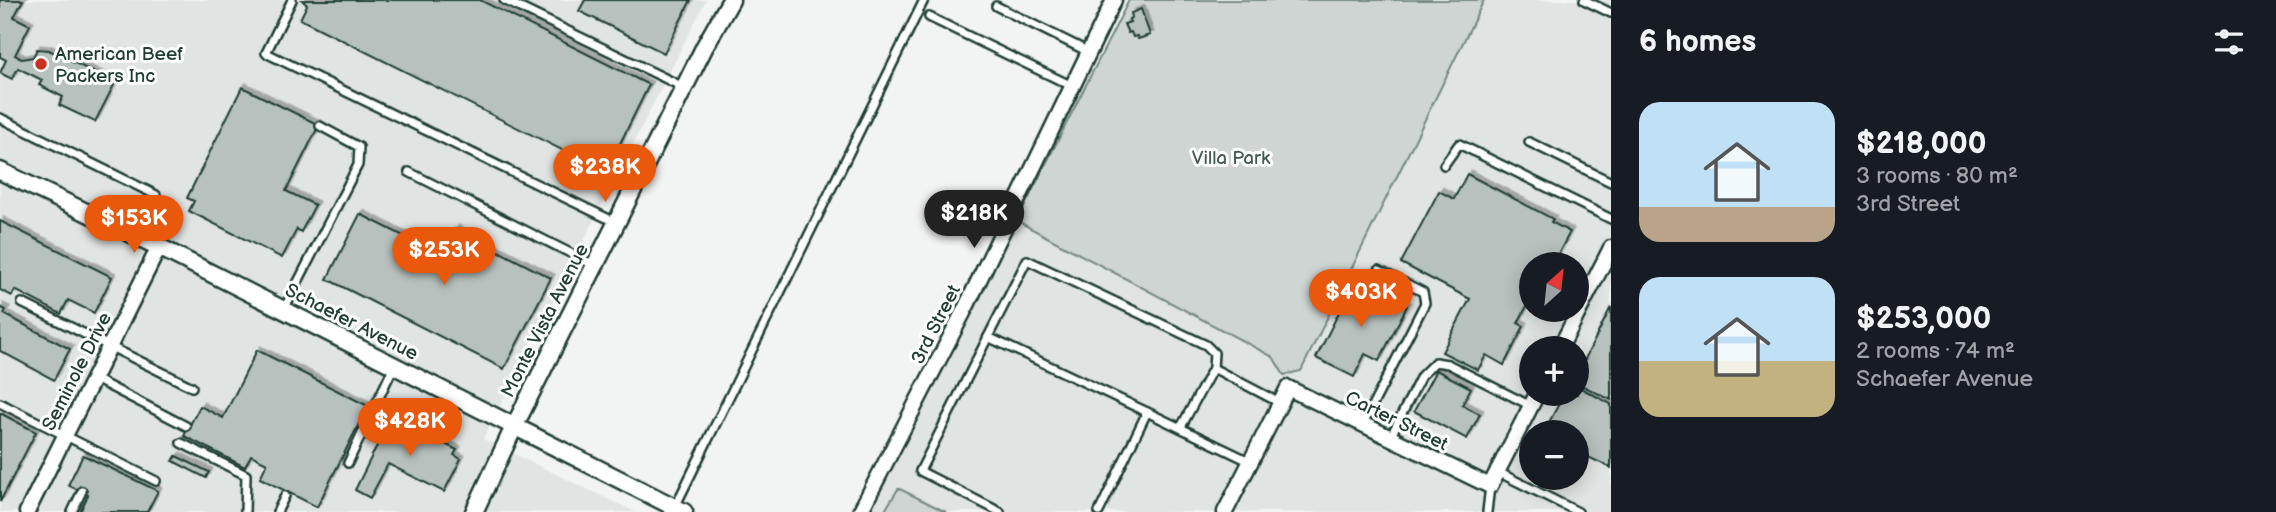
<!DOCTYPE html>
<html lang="en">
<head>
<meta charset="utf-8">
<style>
  :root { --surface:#171b24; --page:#242831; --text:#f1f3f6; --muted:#9ea1a6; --accent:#ea580c }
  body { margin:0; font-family:"Balsamiq Sans",sans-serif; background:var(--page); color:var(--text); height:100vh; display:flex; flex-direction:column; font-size:26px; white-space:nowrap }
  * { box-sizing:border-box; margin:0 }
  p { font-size:23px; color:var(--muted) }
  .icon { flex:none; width:38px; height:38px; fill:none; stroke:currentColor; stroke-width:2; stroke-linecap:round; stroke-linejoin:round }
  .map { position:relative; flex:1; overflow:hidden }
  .panel { display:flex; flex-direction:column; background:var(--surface); width:665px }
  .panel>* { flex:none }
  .needle { width:46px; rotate:27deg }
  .buttons { position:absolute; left:1519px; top:252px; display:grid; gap:14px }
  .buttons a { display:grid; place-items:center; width:70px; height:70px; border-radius:50%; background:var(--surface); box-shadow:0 4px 18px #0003; font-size:35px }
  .price { position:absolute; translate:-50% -60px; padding:0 16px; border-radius:24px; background:var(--accent); color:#fff; font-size:23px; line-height:46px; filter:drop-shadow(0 2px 4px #0008) }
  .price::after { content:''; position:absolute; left:50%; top:42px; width:21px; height:16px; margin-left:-10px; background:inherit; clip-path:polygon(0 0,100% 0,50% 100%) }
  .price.selected { background:#222; color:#fff }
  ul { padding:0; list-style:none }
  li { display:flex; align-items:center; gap:21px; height:175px; padding:0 28px }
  li span { display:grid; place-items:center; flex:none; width:196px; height:140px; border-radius:21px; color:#555 }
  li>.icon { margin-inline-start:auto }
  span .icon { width:84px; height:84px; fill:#fffc; stroke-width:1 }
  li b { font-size:30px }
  h2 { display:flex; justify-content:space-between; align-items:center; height:84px; padding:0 28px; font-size:30px }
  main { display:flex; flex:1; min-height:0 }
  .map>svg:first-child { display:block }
  .built { fill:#e0e4e3; fill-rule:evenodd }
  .green { fill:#ced5d3; stroke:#768984; stroke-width:2 }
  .building { fill:#b7c1bd; stroke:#1f3d34; stroke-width:2; filter:url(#shadow) }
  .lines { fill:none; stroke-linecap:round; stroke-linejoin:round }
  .service-casing { stroke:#1f3d34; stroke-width:12 }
  .minor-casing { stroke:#1f3d34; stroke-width:19 }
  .tertiary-casing { stroke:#1f3d34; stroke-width:21 }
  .service { stroke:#fff; stroke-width:7 }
  .minor { stroke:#fff; stroke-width:14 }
  .tertiary { stroke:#fff; stroke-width:16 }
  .poi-dot { fill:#c8321e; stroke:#fff; stroke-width:2.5 }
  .labels { text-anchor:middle; stroke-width:6; stroke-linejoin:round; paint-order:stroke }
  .poi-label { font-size:19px; fill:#1f3d34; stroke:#fff; text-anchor:start }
  .park-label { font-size:19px; fill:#425b54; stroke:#fff }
  .street-label { font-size:19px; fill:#1f3d34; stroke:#fff }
</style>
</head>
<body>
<main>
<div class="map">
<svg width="1611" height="512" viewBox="0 0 1611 512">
  <defs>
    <filter id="shadow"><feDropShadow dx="3.5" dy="-3.5" stdDeviation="0" flood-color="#0004"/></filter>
  </defs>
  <rect width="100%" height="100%" fill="#f2f3f3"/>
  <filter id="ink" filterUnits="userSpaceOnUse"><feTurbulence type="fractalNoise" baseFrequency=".0143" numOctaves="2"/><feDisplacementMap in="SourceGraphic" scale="14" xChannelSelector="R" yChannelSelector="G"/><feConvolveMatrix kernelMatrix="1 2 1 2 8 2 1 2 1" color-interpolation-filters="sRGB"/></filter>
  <g filter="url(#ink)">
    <g class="built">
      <path d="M0,0H706L483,439L635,512H0Z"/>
      <path d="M1484,0H1611V512H865L1017,221L1273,357L1284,375L1301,371ZM1531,264H1577V310H1531ZM1531,348H1577V394H1531ZM1531,432H1577V478H1531Z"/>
    </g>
    <g class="green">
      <path d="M1129,0H1484L1301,371L1284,375L1273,357L1017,221Z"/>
      <path d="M898,489H900L946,512H884Z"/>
    </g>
    <g class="building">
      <path d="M0,0H23L14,17L30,25L15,55L22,59L33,57L37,49L49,50L115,83L95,122L59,105L63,97L39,85L42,80L18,68L12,79L0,73L6,60L0,57Z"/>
      <path d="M302,0H480L649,85L606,172L300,19L307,5Z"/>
      <path d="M585,0H691L664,53L579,11Z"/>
      <path d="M1141,9L1150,35L1138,39L1137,36L1133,37L1131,32L1128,33L1124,24L1130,22L1129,19L1132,17L1131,13Z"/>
      <path d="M242,87L319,125L286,191L315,205L301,232L297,229L282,258L189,211L194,201L187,198Z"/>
      <path d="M1467,174L1553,219L1551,222L1570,232L1553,264H1531V307L1527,306L1518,323L1524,326L1504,365L1486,355L1478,370L1442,352L1470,299L1401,263L1439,191L1454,199Z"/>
      <path d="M360,214L441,255L455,229L551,278L504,369L327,279Z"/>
      <path d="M0,221L112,277L94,313L68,300L61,314L15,290L12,296L0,290Z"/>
      <path d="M1355,280L1407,306L1379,361L1365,354L1354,377L1316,358Z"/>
      <path d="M0,307L6,310L4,314L70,349L54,380L0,351Z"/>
      <path d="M1611,307V400L1577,383V375Z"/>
      <path d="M257,350L368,406L317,507L260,478L267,463L251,455L245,467L184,436L200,406L223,418Z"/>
      <path d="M1436,370L1471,388L1462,405L1480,414L1467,439L1414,411Z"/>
      <path d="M1577,386L1611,404V468L1582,454L1577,464V432H1544L1564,394H1577Z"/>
      <path d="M0,413L36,432L0,502Z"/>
      <path d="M391,417L457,450L454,455L461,459L444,492L388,464L370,498L355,490Z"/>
      <path d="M83,455L158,491L147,512H80L88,495L68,485Z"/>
      <path d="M176,456L209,472L206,478L173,461Z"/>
    </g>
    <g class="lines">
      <g class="service-casing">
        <g id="service">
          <path d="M292,0L266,53L615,222"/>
          <path d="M504,0L683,87"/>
          <path d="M1584,0L1611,13"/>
          <path d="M996,6L1089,52"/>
          <path d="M929,17L1072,86"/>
          <path d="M0,118L156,195L137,236"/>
          <path d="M1529,142L1611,182"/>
          <path d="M1444,165L1459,144L1611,219"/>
          <path d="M409,172L594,265"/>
          <path d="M22,303L192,387"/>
          <path d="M284,309L358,165L359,147L320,126"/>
          <path d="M988,337L1147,412"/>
          <path d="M93,378L186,426"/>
          <path d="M0,403L156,481"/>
          <path d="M1363,424L1425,303L1423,292L1379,270"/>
          <path d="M1181,427L1213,368L1280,403"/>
          <path d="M1390,438L1421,376L1435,362L1448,364L1531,406"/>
          <path d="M181,443L246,475L245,512"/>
          <path d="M348,463L394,366"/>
          <path d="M1498,472L1578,512"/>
          <path d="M675,507L924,0"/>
          <path d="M72,512L82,491"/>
          <path d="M277,512L285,496"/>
          <path d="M1000,512L920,471L1027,260L1206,345L1214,353L1213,368"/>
          <path d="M1099,512L1147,412L1251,462"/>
          <path d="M1487,512L1490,486"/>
        </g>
      </g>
      <g class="minor-casing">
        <g id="minor">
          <path d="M1560,348L1611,248"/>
          <path d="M27,512L159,247"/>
          <path d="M860,512L966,307L1114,0"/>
          <path d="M1225,512L1288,388L1490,486L1537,394"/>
        </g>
      </g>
      <g class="tertiary-casing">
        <g id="tertiary">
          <path d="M0,171L159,247L684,512"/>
          <path d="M474,512L514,427L705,46L731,0"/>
        </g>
      </g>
      <use href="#service" class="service"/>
      <use href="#minor" class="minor"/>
      <use href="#tertiary" class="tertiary"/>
    </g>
  </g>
  <circle class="poi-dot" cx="41" cy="64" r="7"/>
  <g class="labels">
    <g class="poi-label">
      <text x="55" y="60">American Beef<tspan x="55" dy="22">Packers Inc</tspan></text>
    </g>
    <g class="park-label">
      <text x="1231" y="164">Villa Park</text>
    </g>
    <g class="street-label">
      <text transform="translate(544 320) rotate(-63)" y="7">Monte Vista Avenue</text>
      <text transform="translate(352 321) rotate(27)" y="7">Schaefer Avenue</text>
      <text transform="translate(935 324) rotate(-63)" y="7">3rd Street</text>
      <text transform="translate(76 371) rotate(-63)" y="7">Seminole Drive</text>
      <text transform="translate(1397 420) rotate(26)" y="7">Carter Street</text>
    </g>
  </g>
</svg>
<div class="buttons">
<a><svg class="needle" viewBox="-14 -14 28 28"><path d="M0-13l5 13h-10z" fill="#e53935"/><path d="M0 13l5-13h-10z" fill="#9ea1a6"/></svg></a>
<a>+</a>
<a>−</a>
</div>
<b class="price" style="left:605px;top:204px">$238K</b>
<b class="price selected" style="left:974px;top:250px">$218K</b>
<b class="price" style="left:134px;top:255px">$153K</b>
<b class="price" style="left:444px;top:287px">$253K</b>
<b class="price" style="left:1361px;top:329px">$403K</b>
<b class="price" style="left:410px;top:458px">$428K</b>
</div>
<section class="panel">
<h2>6 homes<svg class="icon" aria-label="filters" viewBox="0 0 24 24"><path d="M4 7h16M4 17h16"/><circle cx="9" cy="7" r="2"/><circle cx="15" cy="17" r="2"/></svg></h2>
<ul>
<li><span style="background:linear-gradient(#bfe0f5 75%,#b9a48a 0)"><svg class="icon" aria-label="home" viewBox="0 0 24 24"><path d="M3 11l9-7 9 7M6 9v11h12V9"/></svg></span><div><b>$218,000</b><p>3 rooms · 80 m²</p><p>3rd Street</p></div></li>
<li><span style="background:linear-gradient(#bfe0f5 60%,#c2b280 0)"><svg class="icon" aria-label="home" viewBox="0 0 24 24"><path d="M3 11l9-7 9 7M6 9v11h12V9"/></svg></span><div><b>$253,000</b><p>2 rooms · 74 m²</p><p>Schaefer Avenue</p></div></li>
</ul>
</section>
</main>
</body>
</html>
